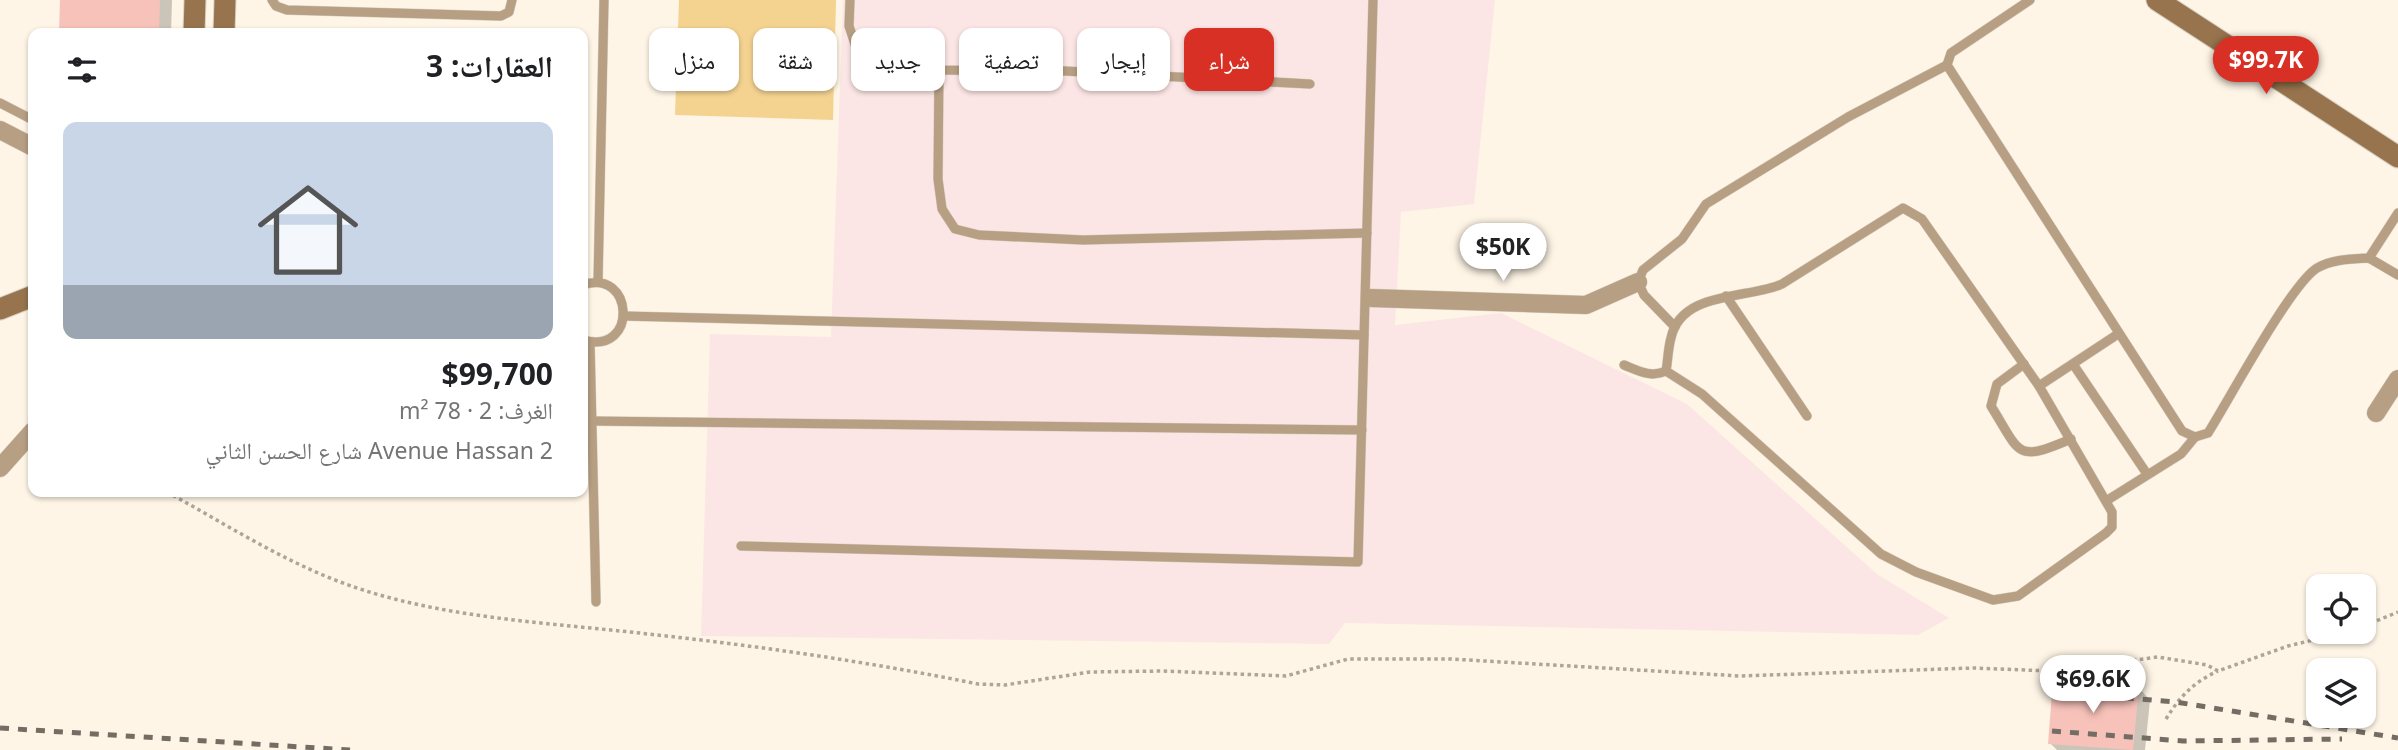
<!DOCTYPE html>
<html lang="ar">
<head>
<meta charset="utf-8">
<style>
  :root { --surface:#fff; --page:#f2f2f2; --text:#202124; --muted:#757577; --accent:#d93025 }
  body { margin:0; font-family:"Noto Sans","Noto Naskh Arabic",sans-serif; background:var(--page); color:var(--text); direction:rtl; height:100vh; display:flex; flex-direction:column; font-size:26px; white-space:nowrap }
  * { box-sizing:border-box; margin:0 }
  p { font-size:23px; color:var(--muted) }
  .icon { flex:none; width:38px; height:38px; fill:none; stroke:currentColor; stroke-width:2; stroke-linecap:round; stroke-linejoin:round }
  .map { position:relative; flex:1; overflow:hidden; direction:ltr }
  .panel { position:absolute; left:28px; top:28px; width:560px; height:469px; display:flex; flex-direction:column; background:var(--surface); border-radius:14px; box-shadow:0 2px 5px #0004; direction:rtl }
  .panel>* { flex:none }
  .hud { position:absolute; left:609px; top:28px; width:665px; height:63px; direction:rtl; display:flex; gap:14px }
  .controls { position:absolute; left:2306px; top:574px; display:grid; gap:14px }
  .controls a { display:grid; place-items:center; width:70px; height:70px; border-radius:14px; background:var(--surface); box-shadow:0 2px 5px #0004; font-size:35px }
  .price { position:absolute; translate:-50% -60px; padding:0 16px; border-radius:24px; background:#fff; color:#222; font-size:23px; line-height:46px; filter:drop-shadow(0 2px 4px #0008) }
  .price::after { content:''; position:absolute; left:50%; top:42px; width:21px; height:16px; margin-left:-10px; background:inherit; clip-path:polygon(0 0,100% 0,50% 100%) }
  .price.active { background:var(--accent); color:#fff }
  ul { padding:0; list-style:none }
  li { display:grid; align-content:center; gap:14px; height:371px; padding:0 35px }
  li span { display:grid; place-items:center; height:217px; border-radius:14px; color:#555 }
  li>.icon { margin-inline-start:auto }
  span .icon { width:126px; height:126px; fill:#fffc; stroke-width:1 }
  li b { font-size:30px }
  h2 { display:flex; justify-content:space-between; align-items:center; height:84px; padding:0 35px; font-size:30px }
  .pill { padding:0 24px; border-radius:14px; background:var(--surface); box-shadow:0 2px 5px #0004; font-size:24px; line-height:63px }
  .pill.active { background:var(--accent); color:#fff }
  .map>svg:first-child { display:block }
  .industrial { fill:#fce6e5 }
  .green { fill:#f4d391 }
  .shadow { fill:#0003 }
  .building { fill:#f7c2ba }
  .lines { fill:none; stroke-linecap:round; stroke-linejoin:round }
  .lane-casing { stroke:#d8d0c2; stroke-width:10 }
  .street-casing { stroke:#d8d0c2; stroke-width:19 }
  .secondary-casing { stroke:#d8d0c2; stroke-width:23 }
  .path { stroke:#aca599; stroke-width:3.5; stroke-dasharray:3.5 3.5; stroke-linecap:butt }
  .lane { stroke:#b79f84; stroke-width:9 }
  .street { stroke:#b79f84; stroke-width:18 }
  .secondary { stroke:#97744d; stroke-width:21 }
  .rail { stroke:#736d64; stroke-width:5; stroke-dasharray:9 9; stroke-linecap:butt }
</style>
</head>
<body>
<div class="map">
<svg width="2398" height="750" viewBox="0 0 2398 750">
  <rect width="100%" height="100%" fill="#fef5e6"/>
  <path class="industrial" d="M843,0H1495L1474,204L1401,212L1395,325L1501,313L1687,404L1877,574L1949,618L1918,635L1345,623L1329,644L701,636L710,334L831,337Z"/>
  <path class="green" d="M679,0H836L833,120L675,115Z"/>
  <g class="shadow">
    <path d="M62,0H172L171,33H61Z"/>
    <path d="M2139,688L2150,700L2145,750H2057L2050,743Z"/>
  </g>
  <g class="building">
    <path d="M60,0H160L159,33H59Z"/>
    <path d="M2053,680L2139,687L2133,750L2048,744Z"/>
  </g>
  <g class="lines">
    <g class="lane-casing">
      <g id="lane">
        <path d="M272,0L276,6L287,10L501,16L509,12L512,0"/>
        <path d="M850,0L849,26L857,50L870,59L939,70L1065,71L1310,84"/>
        <path d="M2030,0L1951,53L1947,65L2182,431L2195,437L2208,433C2229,400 2290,285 2317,268C2332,259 2352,259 2369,258"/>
        <path d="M939,70L938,179L942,209L955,229L979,235L1083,240L1367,233"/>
        <path d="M0,103L33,120"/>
        <path d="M1903,208L1922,219L2039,386L2112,512V527L2106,533L2018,596L1993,600L1916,572L1881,554L1702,394L1666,371C1668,360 1668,348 1671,338C1681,290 1750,299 1782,284Z"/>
        <path d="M2398,213L2369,258L2398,275"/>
        <path d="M598,282L604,0"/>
        <path d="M583,285C634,267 639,356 583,340"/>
        <path d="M1726,296L1807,416"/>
        <path d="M624,316L1364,335"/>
        <path d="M1675,327L1644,295L1638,282L1643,270L1682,239L1706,204L1848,117L1947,65"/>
        <path d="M590,342L596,602"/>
        <path d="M2024,364L1997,384L1991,406C2021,454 2015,463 2071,439"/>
        <path d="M2073,364L2147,474"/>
        <path d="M1624,365C1639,371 1651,378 1666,371"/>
        <path d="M2039,386L2118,334"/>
        <path d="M590,421L1362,430"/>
        <path d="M2106,501L2181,454L2195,437"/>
        <path d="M741,546L1358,562L1373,0"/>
      </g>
    </g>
    <g class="street-casing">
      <g id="street">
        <path d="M0,130L33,147"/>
        <path d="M1371,298L1586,305L1638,282"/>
        <path d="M2376,413L2398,379"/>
        <path d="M0,468L33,431"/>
      </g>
    </g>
    <g class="secondary-casing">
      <g id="secondary">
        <path d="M2157,0L2398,157"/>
        <path d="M194,33L195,0"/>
        <path d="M224,33L225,0"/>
        <path d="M0,309L33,296"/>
      </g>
    </g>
    <g class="path">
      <path d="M167,492C229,526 292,567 360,589C452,619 553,623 648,634C759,646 869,662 978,684L1005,685L1090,672L1163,671L1286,676L1348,659H1451L1740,676L1973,668L2051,671L2158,657L2207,665L2218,671L2288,646L2347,632"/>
      <path d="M2364,626L2398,612"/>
      <path d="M2166,719C2180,696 2194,682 2218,671"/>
    </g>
    <use href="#lane" class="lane"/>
    <use href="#street" class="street"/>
    <use href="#secondary" class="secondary"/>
    <g class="rail">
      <path d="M2053,692L2176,702L2398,738"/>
      <path d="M0,728L350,750"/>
      <path d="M2052,731L2183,741L2342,739"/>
    </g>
  </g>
</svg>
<div class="controls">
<a><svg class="icon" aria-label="locate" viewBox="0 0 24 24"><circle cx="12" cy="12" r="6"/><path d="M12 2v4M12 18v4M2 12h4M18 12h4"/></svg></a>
<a><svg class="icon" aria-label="layers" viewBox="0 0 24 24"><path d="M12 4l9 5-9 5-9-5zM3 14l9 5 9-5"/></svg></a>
</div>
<b class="price active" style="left:2266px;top:96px">$99.7K</b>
<b class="price" style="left:1503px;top:283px">$50K</b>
<b class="price" style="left:2093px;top:715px">$69.6K</b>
<div class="hud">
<a class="pill active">شراء</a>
<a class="pill">إيجار</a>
<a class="pill">تصفية</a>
<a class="pill">جديد</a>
<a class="pill">شقة</a>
<a class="pill">منزل</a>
</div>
<section class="panel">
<h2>العقارات: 3<svg class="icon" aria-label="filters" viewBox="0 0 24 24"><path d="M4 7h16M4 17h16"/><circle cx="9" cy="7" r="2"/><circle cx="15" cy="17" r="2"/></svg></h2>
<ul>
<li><span style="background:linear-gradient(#c9d6e8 75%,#9aa5b1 0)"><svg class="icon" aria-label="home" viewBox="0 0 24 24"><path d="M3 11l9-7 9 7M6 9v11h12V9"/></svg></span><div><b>$99,700</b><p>الغرف: 2 · 78 m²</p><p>Avenue Hassan 2 شارع الحسن الثاني</p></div></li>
</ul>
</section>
</div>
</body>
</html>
